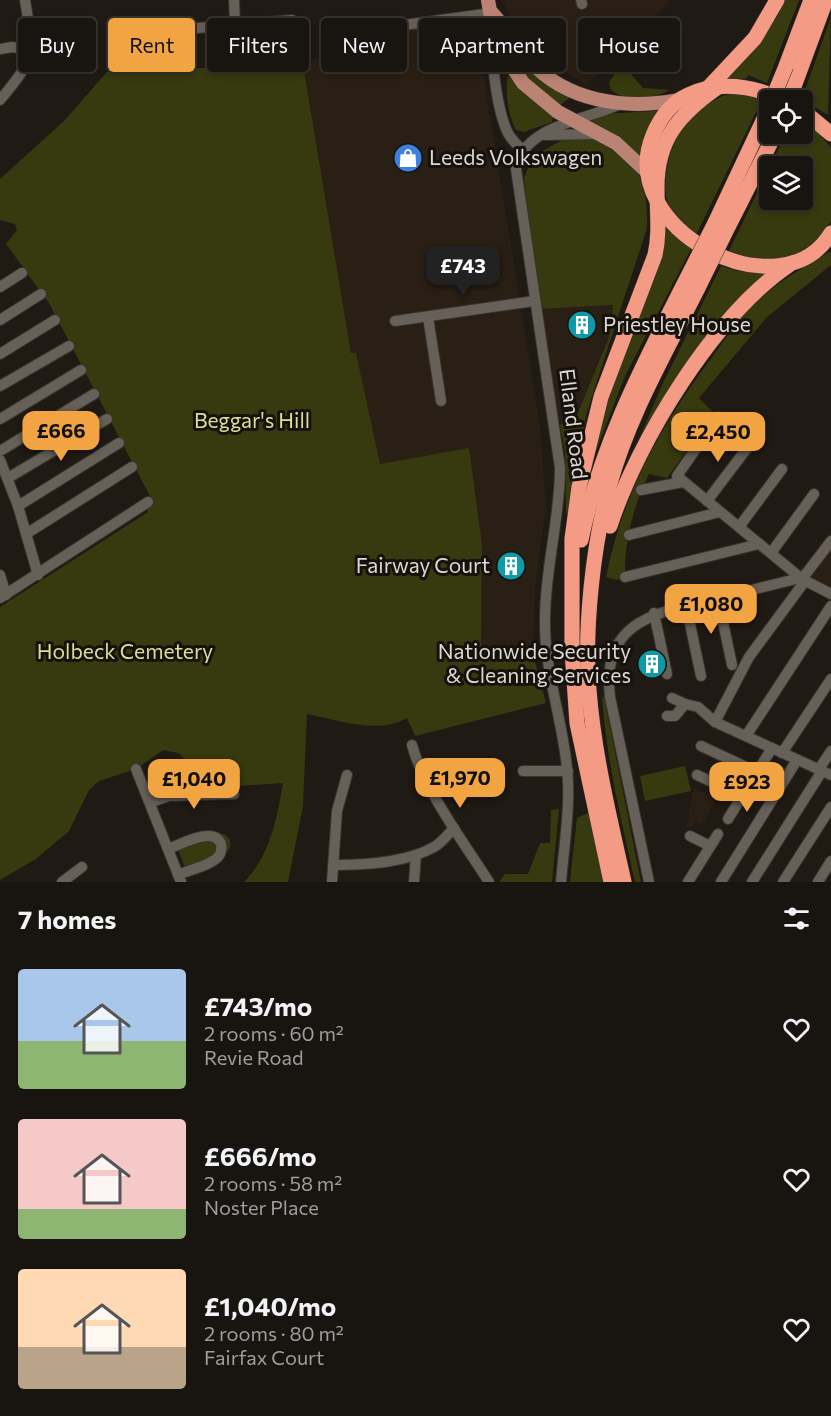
<!DOCTYPE html>
<html lang="en">
<head>
<meta charset="utf-8">
<style>
  :root { --surface:#18140f; --page:#25211d; --text:#f1f3f6; --muted:#9f9e9e; --line:#36332f; --accent:#f3a442 }
  body { margin:0; font-family:Commissioner,sans-serif; background:var(--page); color:var(--text); height:100vh; display:flex; flex-direction:column; font-size:22px; white-space:nowrap }
  * { box-sizing:border-box; margin:0 }
  p { font-size:20px; color:var(--muted) }
  .icon { flex:none; width:33px; height:33px; fill:none; stroke:currentColor; stroke-width:2; stroke-linecap:round; stroke-linejoin:round }
  .map { position:relative; height:882px; overflow:hidden }
  .side { display:flex; flex-direction:column; background:var(--surface); flex:1 }
  .side>* { flex:none }
  .hud { position:absolute; left:18px; top:18px; width:795px; height:54px; display:flex; gap:12px }
  .fabs { position:absolute; left:759px; top:90px; display:grid; gap:12px }
  .fabs a { display:grid; place-items:center; width:54px; height:54px; border-radius:6px; background:var(--surface); box-shadow:0 3px 9px #0003,0 0 0 2px var(--line); font-size:30px }
  .price { position:absolute; translate:-50% -51px; padding:0 14px; border-radius:12px; background:var(--accent); color:#111; font-size:20px; line-height:39px; filter:drop-shadow(0 2px 3px #0008) }
  .price::after { content:''; position:absolute; left:50%; top:36px; width:18px; height:14px; margin-left:-9px; background:inherit; clip-path:polygon(0 0,100% 0,50% 100%) }
  .price.current { background:#222; color:#fff }
  ul { padding:0; list-style:none }
  li { display:flex; align-items:center; gap:18px; height:150px; padding:0 18px }
  li span { display:grid; place-items:center; flex:none; width:168px; height:120px; border-radius:6px; color:#555 }
  li>.icon { margin-inline-start:auto }
  span .icon { width:72px; height:72px; fill:#fffc; stroke-width:1 }
  li b { font-size:26px }
  h2 { display:flex; justify-content:space-between; align-items:center; height:72px; padding:0 18px; font-size:26px }
  .chip { padding:0 21px; border-radius:6px; background:var(--surface); box-shadow:0 3px 9px #0003,0 0 0 2px var(--line); font-size:21px; line-height:54px }
  .chip.current { background:var(--accent); color:#111 }
  .map>svg:first-child { display:block }
  .built { fill:#291f14 }
  .green { fill:#37390e }
  .lines { fill:none; stroke-linecap:round; stroke-linejoin:round }
  .minor-casing { stroke:#383430; stroke-width:12 }
  .major-casing { stroke:#383430; stroke-width:15 }
  .highway-casing { stroke:#383430; stroke-width:16 }
  .minor { stroke:#676059; stroke-width:10 }
  .major { stroke:#bb8373; stroke-width:14 }
  .highway { stroke:#f39b84; stroke-width:15 }
  .highway-bridge-casing { stroke:#383430; stroke-width:16; stroke-linecap:butt }
  .highway-bridge { stroke:#f39b84; stroke-width:15 }
  .labels { text-anchor:middle; stroke-width:6; stroke-linejoin:round; paint-order:stroke }
  .poi-label { font-size:21px; fill:#dcd8d4; stroke:#17110c; text-anchor:start }
  .park-label { font-size:21px; fill:#dadf98; stroke:#17110c }
  .street-label { font-size:21px; fill:#dcd8d4; stroke:#17110c }
</style>
</head>
<body>
<div class="map">
<svg width="831" height="882" viewBox="0 0 831 882">
  <rect width="100%" height="100%" fill="#201a14"/>
  <g class="built">
    <path d="M502,0H671L586,85L548,60L516,27Z"/>
    <path d="M475,22L540,426L546,507L535,588L533,655L481,652L482,544L370,467L303,64L327,54L331,45L344,37Z"/>
    <path d="M613,305L609,337L577,415L560,425L539,309Z"/>
    <path d="M831,541V594L802,579Z"/>
    <path d="M693,788L717,798L702,824L696,822L691,828L687,827Z"/>
  </g>
  <g class="green">
    <path d="M783,0H799L767,83L748,75L746,79L722,78Z"/>
    <path d="M831,17L828,115L802,99Z"/>
    <path d="M511,50H513L572,96L558,107L531,86L508,51Z"/>
    <path d="M303,64L351,353H356L380,464L469,448L482,544L481,651L533,655L546,703L415,736L407,718C378,735 339,720 307,714L303,806L288,882H244C270,856 277,818 283,783L179,790L184,758L178,753L163,750L136,769L99,781L89,790L69,831L36,859L0,880V607L148,512L146,509L154,504L49,303L6,244L17,230L15,224L0,220V179L64,121L107,72Z"/>
    <path d="M623,70L629,72L643,88L670,90C650,99 629,104 611,90L609,82L615,73Z"/>
    <path d="M508,75L520,90L553,116L552,122L524,132L516,130C508,116 505,91 508,75Z"/>
    <path d="M735,92L763,98L696,235C687,228 676,220 670,209C663,194 665,178 668,163C676,126 699,102 735,92Z"/>
    <path d="M661,110L651,124L639,159L608,132L587,119C612,110 635,114 661,110Z"/>
    <path d="M803,119L812,125L831,148V221L817,241L790,257L754,260L728,253L769,168L770,200H802V166H770L786,134H802Z"/>
    <path d="M585,136C635,152 649,177 647,228L586,415L569,514L566,513L565,451L560,425L577,415L609,337L613,305L539,309L524,178L533,156L566,138Z"/>
    <path d="M666,228L691,249L625,376L588,472L615,371L661,259Z"/>
    <path d="M831,251V265L766,318L699,398L714,413L667,478L649,474C634,504 624,542 625,577L617,580L606,577C622,496 660,426 710,360C724,341 738,319 755,303C778,281 805,267 831,251Z"/>
    <path d="M721,266L737,271L774,273L751,291L626,470L662,385Z"/>
    <path d="M604,697L641,882H635C621,820 607,761 602,698Z"/>
    <path d="M685,766L691,791L645,801L640,776Z"/>
    <path d="M559,809L552,882H499L505,874H528L540,843H550L551,810Z"/>
    <path d="M590,812L603,882H570L577,818Z"/>
    <path d="M216,833C221,833 226,834 229,839C239,856 197,866 186,870L177,847Z"/>
  </g>
  <g class="lines">
    <g class="minor-casing">
      <g id="minor">
        <path d="M234,0L235,23"/>
        <path d="M581,0L582,4"/>
        <path d="M151,32L292,20"/>
        <path d="M338,34L492,13"/>
        <path d="M495,41C489,59 499,116 508,133C512,141 517,145 523,150"/>
        <path d="M0,49L12,47L31,50"/>
        <path d="M0,100C36,57 34,55 25,0"/>
        <path d="M544,135L597,134"/>
        <path d="M0,287L22,273"/>
        <path d="M428,317L441,401"/>
        <path d="M0,320L41,294"/>
        <path d="M395,321L534,301"/>
        <path d="M0,354L55,320"/>
        <path d="M0,386L69,346"/>
        <path d="M718,417L677,476L802,579L831,594"/>
        <path d="M0,419L81,370"/>
        <path d="M0,451L94,394"/>
        <path d="M0,460L18,506L38,575"/>
        <path d="M8,478L107,419"/>
        <path d="M641,490L683,482"/>
        <path d="M707,501L751,443"/>
        <path d="M18,506L119,443"/>
        <path d="M739,527L782,469"/>
        <path d="M26,534L132,467"/>
        <path d="M629,535L720,512"/>
        <path d="M771,553L814,494"/>
        <path d="M0,575L6,595"/>
        <path d="M625,577L759,544"/>
        <path d="M802,579L831,541"/>
        <path d="M0,598L148,502"/>
        <path d="M718,598L732,665"/>
        <path d="M686,605L701,676"/>
        <path d="M654,613L667,674"/>
        <path d="M672,698L685,704"/>
        <path d="M667,716H675L685,704L698,707L715,722L831,775"/>
        <path d="M715,722L749,657L805,581"/>
        <path d="M746,736L831,606"/>
        <path d="M412,745C424,789 464,843 489,882"/>
        <path d="M701,746L757,772"/>
        <path d="M782,753L831,679"/>
        <path d="M136,769L181,882"/>
        <path d="M819,769L831,751"/>
        <path d="M523,771H568"/>
        <path d="M697,775L742,796"/>
        <path d="M151,802L169,796L234,794"/>
        <path d="M728,819L772,748"/>
        <path d="M690,836L710,846"/>
        <path d="M168,849C180,845 214,825 221,844C222,848 221,854 218,857C209,866 189,870 178,875"/>
        <path d="M333,865C365,865 406,863 434,847C442,843 448,834 454,828"/>
        <path d="M62,882L82,867"/>
        <path d="M332,882L337,811L347,775"/>
        <path d="M414,882L416,855"/>
        <path d="M561,882C564,845 571,805 567,768C562,717 544,670 545,619C545,568 560,519 560,468L516,169C523,125 588,120 620,104"/>
        <path d="M649,882L610,697C601,620 656,613 715,599C743,592 772,585 800,578"/>
        <path d="M688,882L718,834"/>
        <path d="M721,882L797,760"/>
        <path d="M752,882L822,771"/>
        <path d="M783,882L831,807"/>
        <path d="M818,882L831,861"/>
      </g>
    </g>
    <g class="major-casing">
      <g id="major">
        <path d="M488,0L495,41L523,83L558,112L616,143L646,171"/>
        <path d="M492,13C506,28 516,45 529,60C566,102 626,110 678,100"/>
      </g>
    </g>
    <g class="highway-casing">
      <g id="highway">
        <path d="M786,66L811,0"/>
        <path d="M709,87L755,38L777,0"/>
        <path d="M784,100C753,86 720,80 688,95C671,103 660,118 653,135C614,229 781,316 831,233"/>
        <path d="M789,100L826,0"/>
        <path d="M802,110L831,134"/>
        <path d="M715,223L770,106"/>
        <path d="M728,227L775,134"/>
        <path d="M610,526C638,440 714,316 789,265"/>
        <path d="M581,540C600,447 642,367 684,284"/>
        <path d="M611,882L577,723L572,650V539L579,487L601,397L655,255C660,233 657,213 657,190C656,140 679,114 718,87"/>
        <path d="M624,882C610,819 594,755 589,690C584,629 593,545 609,487C628,417 666,352 698,288"/>
      </g>
    </g>
    <use href="#minor" class="minor"/>
    <use href="#major" class="major"/>
    <use href="#highway" class="highway"/>
    <g class="highway-bridge-casing">
      <g id="highway-bridge">
        <path d="M772,100L786,66"/>
        <path d="M684,284L715,223"/>
        <path d="M698,288L728,227"/>
      </g>
    </g>
    <use href="#highway-bridge" class="highway-bridge"/>
  </g>
  <defs>
    <g id="shop-disc" transform="scale(1.5)"><circle r="9.5" fill="#3f7fe0" stroke="#17110c"/><path d="M-5-2.5h2.3a2.7 3.5 0 0 1 5.4 0H5L5.5 6h-11ZM-1.5-2.5h3a1.5 2.3 0 0 0-3 0Z" fill="#fff"/></g>
    <g id="building-disc" transform="scale(1.5)"><circle r="9.5" fill="#0f9aa8" stroke="#17110c"/><path d="M-4-6H4V6H1V3H-1V6H-4ZM-2.5-4.3h1.7v1.8h-1.7ZM.8-4.3h1.7v1.8H.8ZM-2.5-1h1.7V.8h-1.7ZM.8-1h1.7V.8H.8Z" fill="#fff"/></g>
  </defs>
  <g fill-rule="evenodd">
    <use href="#shop-disc" x="408" y="158"/>
    <use href="#building-disc" x="582" y="325"/>
    <use href="#building-disc" x="511" y="566"/>
    <use href="#building-disc" x="652" y="664"/>
  </g>
  <g class="labels">
    <g class="poi-label">
      <text x="429" y="165">Leeds Volkswagen</text>
      <text x="603" y="332">Priestley House</text>
      <text x="490" y="573" text-anchor="end">Fairway Court</text>
      <text x="631" y="659" text-anchor="end">Nationwide Security<tspan x="631" dy="24">&amp; Cleaning Services</tspan></text>
    </g>
    <g class="park-label">
      <text x="252" y="428">Beggar's Hill</text>
      <text x="125" y="659">Holbeck Cemetery</text>
    </g>
    <g class="street-label">
      <text transform="translate(573 424) rotate(83)" y="7">Elland Road</text>
    </g>
  </g>
</svg>
<div class="fabs">
<a><svg class="icon" aria-label="locate" viewBox="0 0 24 24"><circle cx="12" cy="12" r="6"/><path d="M12 2v4M12 18v4M2 12h4M18 12h4"/></svg></a>
<a><svg class="icon" aria-label="layers" viewBox="0 0 24 24"><path d="M12 4l9 5-9 5-9-5zM3 14l9 5 9-5"/></svg></a>
</div>
<b class="price current" style="left:463px;top:297px">£743</b>
<b class="price" style="left:61px;top:462px">£666</b>
<b class="price" style="left:718px;top:463px">£2,450</b>
<b class="price" style="left:711px;top:635px">£1,080</b>
<b class="price" style="left:460px;top:809px">£1,970</b>
<b class="price" style="left:194px;top:810px">£1,040</b>
<b class="price" style="left:747px;top:813px">£923</b>
<div class="hud">
<a class="chip">Buy</a>
<a class="chip current">Rent</a>
<a class="chip">Filters</a>
<a class="chip">New</a>
<a class="chip">Apartment</a>
<a class="chip">House</a>
</div>
</div>
<section class="side">
<h2>7 homes<svg class="icon" aria-label="filters" viewBox="0 0 24 24"><path d="M4 7h16M4 17h16"/><circle cx="9" cy="7" r="2"/><circle cx="15" cy="17" r="2"/></svg></h2>
<ul>
<li><span style="background:linear-gradient(#a9c7e8 60%,#8fb573 0)"><svg class="icon" aria-label="home" viewBox="0 0 24 24"><path d="M3 11l9-7 9 7M6 9v11h12V9"/></svg></span><div><b>£743/mo</b><p>2 rooms · 60 m²</p><p>Revie Road</p></div><svg class="icon" aria-label="heart" viewBox="0 0 24 24"><path d="M12 20l-8-8c-3-5 5-10 8-4 3-6 11-1 8 4z"/></svg></li>
<li><span style="background:linear-gradient(#f6c9c9 75%,#8fb573 0)"><svg class="icon" aria-label="home" viewBox="0 0 24 24"><path d="M3 11l9-7 9 7M6 9v11h12V9"/></svg></span><div><b>£666/mo</b><p>2 rooms · 58 m²</p><p>Noster Place</p></div><svg class="icon" aria-label="heart" viewBox="0 0 24 24"><path d="M12 20l-8-8c-3-5 5-10 8-4 3-6 11-1 8 4z"/></svg></li>
<li><span style="background:linear-gradient(#ffd9b3 65%,#b9a48a 0)"><svg class="icon" aria-label="home" viewBox="0 0 24 24"><path d="M3 11l9-7 9 7M6 9v11h12V9"/></svg></span><div><b>£1,040/mo</b><p>2 rooms · 80 m²</p><p>Fairfax Court</p></div><svg class="icon" aria-label="heart" viewBox="0 0 24 24"><path d="M12 20l-8-8c-3-5 5-10 8-4 3-6 11-1 8 4z"/></svg></li>
</ul>
</section>
</body>
</html>
